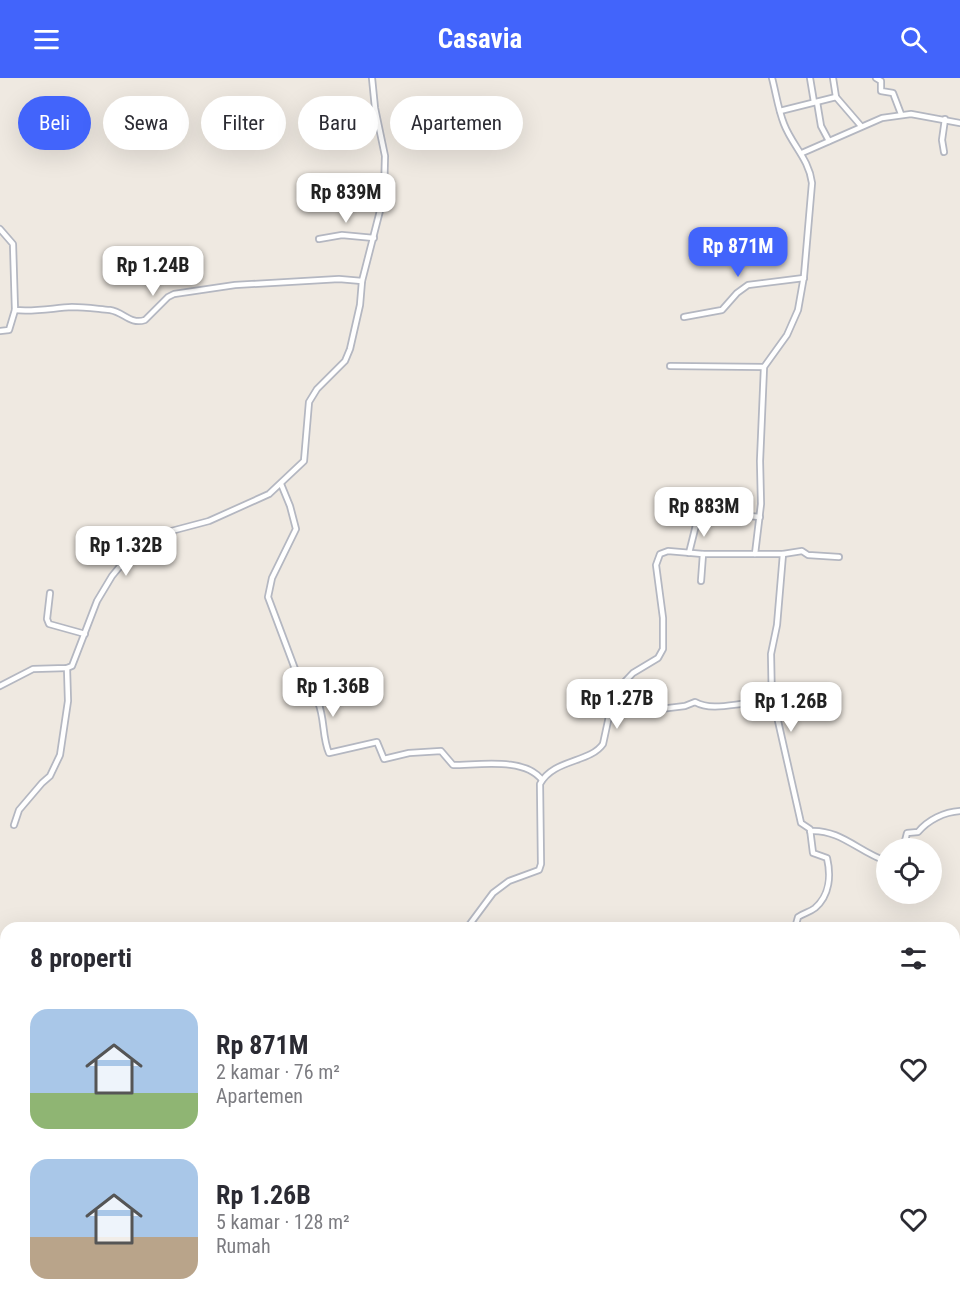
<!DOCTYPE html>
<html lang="id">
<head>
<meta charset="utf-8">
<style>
  :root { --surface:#fff; --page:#f2f2f3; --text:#2b2b33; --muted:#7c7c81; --accent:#4264fb }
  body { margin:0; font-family:"Roboto Condensed",sans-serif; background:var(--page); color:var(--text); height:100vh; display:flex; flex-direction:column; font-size:22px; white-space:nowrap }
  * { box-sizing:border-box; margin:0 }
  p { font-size:20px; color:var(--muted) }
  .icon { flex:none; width:33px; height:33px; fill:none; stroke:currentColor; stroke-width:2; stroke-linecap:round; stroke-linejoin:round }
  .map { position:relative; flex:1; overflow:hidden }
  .panel { position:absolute; left:0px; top:844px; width:960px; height:386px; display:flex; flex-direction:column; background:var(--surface); border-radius:18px 18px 0 0; box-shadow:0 6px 24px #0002 }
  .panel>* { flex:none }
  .top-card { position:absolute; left:18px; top:18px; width:600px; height:54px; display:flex; gap:12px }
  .tools { position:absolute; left:876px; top:760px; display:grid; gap:12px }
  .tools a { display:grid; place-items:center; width:66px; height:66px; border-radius:50%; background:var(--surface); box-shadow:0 6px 24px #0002; font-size:30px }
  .price { position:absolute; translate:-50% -51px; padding:0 14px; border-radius:12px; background:#fff; color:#222; font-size:20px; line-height:39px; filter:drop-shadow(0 2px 3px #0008) }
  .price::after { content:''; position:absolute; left:50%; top:36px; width:18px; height:14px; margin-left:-9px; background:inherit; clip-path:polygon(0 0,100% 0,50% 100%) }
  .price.on { background:var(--accent); color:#fff }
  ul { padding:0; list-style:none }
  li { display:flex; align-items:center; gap:18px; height:150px; padding:0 30px }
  li span { display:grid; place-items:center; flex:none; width:168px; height:120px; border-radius:18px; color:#555 }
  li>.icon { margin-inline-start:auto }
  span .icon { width:72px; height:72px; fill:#fffc; stroke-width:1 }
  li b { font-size:26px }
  h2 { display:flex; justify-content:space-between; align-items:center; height:72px; padding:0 30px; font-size:26px }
  .chip { padding:0 21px; border-radius:27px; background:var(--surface); box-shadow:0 6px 24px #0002; font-size:21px; line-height:54px }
  .chip.on { background:var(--accent); color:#fff }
  header { display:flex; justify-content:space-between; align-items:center; height:78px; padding:0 30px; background:var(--accent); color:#fff; font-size:27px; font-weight:700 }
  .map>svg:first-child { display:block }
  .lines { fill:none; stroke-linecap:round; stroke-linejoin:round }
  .minor-casing { stroke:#b4b7c1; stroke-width:8 }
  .secondary-casing { stroke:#b4b7c1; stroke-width:10 }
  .minor { stroke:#fff; stroke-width:4.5 }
  .secondary { stroke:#fff; stroke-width:7 }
</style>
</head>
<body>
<header><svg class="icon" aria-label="menu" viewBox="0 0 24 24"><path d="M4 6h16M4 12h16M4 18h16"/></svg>Casavia<svg class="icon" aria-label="search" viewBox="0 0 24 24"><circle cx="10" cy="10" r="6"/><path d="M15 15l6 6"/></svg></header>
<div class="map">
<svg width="960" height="1229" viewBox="0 0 960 1229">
  <rect width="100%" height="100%" fill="#efe9e1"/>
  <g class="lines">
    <g class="minor-casing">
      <g id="minor">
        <path d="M810,0L814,24"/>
        <path d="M833,0L836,19"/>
        <path d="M876,0L881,3V13L893,15L901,36"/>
        <path d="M817,24L821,48L829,63"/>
        <path d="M780,33L836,19L861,48"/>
        <path d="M944,74L942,62L945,41"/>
        <path d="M802,75L882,40L911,36L960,45"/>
        <path d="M0,151L13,166L15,232C35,234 53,230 72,229C85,229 98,231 110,232C124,234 130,247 145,242L168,219L174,216L235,207L339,201L362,203"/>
        <path d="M319,161L342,157L374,160"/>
        <path d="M684,239L722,232L737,215L748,207L804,200"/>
        <path d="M0,253L9,252L15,232"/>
        <path d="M670,288L764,289"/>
        <path d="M281,406L290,428L296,451L272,500L268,519L298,599C303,609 313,613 318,624C325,641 322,659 329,675L377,664L384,681L409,675L441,673L453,687C479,687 525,679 542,702"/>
        <path d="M707,434L760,439"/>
        <path d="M689,475L697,443"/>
        <path d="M755,476L761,426L760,383L764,289L787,257L798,232L804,198L812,105C809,81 792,67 784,46C778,31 776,15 772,0"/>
        <path d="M783,476L802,473L808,477L839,479"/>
        <path d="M701,503L703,476"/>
        <path d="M50,515L47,541L49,546L85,556"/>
        <path d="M0,608L33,591L67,590L72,588L97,523L112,498L135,470L143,463L160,456L209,443L269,416L304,383L309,324L317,311L345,283L350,271L360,227L362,203L384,117L385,78L375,30L372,0"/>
        <path d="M611,629L652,632L685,628L695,624C711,633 733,626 751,625"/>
        <path d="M14,747L19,732L42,705L50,698L60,677L68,623L67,590"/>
        <path d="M810,753C840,751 859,774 886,783"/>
        <path d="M903,771L907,755L918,754C928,742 944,734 960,733"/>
        <path d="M467,850L493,815L509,803L539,792L541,786L540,706C553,681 590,685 603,666L614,615L633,595L658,580L663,571V540L656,487L660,476L668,473L703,476H783L777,547L771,576L772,628L776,634L801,745L810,751L813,775L827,780C831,797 830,817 815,830C810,834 804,835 798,839L795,850"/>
        <path d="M0,983L6,990"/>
        <path d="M5,1229L6,1176"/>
        <path d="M520,1229L535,1224"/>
      </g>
    </g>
    <g class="secondary-casing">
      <g id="secondary">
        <path d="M954,1161L960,1159"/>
        <path d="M736,1229L741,1224"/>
      </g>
    </g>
    <use href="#minor" class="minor"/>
    <use href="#secondary" class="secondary"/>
  </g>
</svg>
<div class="tools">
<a><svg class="icon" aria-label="locate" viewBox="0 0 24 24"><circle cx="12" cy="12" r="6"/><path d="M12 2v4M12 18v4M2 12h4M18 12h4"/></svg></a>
</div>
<b class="price" style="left:346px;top:146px">Rp 839M</b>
<b class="price on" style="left:738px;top:200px">Rp 871M</b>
<b class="price" style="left:153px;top:219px">Rp 1.24B</b>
<b class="price" style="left:704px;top:460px">Rp 883M</b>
<b class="price" style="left:126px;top:499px">Rp 1.32B</b>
<b class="price" style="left:333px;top:640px">Rp 1.36B</b>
<b class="price" style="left:617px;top:652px">Rp 1.27B</b>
<b class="price" style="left:791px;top:655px">Rp 1.26B</b>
<div class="top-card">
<a class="chip on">Beli</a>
<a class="chip">Sewa</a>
<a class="chip">Filter</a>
<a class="chip">Baru</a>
<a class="chip">Apartemen</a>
</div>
<section class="panel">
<h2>8 properti<svg class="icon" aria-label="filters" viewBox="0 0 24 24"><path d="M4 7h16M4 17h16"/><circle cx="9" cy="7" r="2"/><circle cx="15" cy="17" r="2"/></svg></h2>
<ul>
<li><span style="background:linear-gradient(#a9c7e8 70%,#8fb573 0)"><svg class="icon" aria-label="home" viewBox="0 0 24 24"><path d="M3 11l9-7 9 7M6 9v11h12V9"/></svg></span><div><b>Rp 871M</b><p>2 kamar · 76 m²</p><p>Apartemen</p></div><svg class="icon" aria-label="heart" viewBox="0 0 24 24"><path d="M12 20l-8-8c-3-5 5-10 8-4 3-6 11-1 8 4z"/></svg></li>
<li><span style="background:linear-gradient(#a9c7e8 65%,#b9a48a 0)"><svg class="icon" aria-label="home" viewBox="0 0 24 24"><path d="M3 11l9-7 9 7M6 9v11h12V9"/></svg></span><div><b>Rp 1.26B</b><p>5 kamar · 128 m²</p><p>Rumah</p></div><svg class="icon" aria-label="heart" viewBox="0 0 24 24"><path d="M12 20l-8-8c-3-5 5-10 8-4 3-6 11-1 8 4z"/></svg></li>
</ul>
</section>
</div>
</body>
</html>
